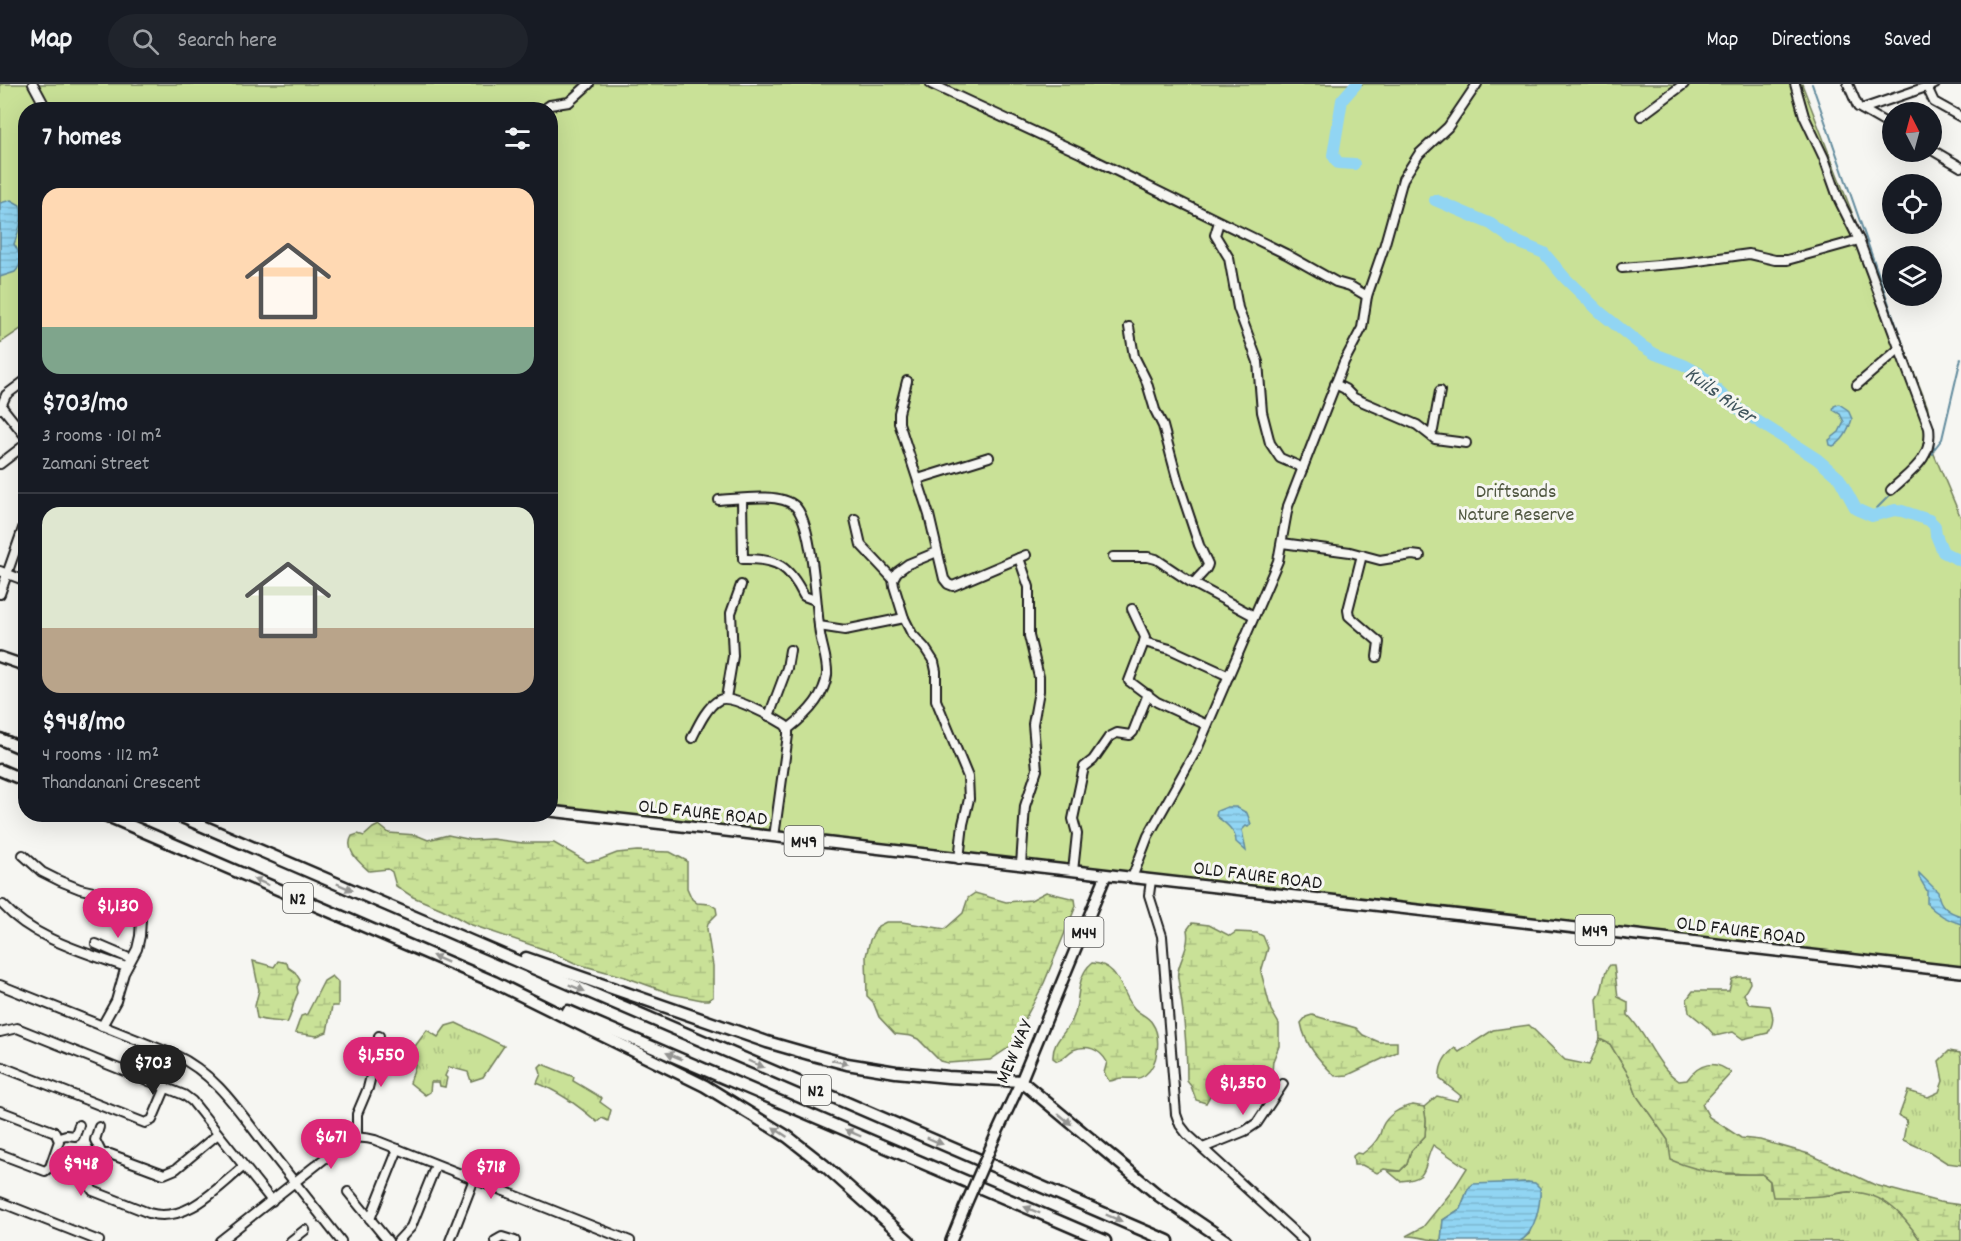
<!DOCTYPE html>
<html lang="en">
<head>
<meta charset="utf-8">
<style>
  :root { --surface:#171b24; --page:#20242c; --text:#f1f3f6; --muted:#9ea1a6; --line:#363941; --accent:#db2777 }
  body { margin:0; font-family:Dekko,sans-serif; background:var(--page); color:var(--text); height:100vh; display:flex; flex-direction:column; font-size:22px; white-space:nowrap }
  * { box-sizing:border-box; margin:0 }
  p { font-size:20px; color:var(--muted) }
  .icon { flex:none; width:33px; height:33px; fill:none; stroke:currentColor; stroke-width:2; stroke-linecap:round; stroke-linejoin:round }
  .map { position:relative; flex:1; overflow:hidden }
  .details { position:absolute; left:18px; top:18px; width:540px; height:720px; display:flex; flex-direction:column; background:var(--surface); border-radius:24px; box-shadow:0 6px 24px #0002 }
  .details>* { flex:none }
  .needle { width:39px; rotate:354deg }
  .controls { position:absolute; left:1882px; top:18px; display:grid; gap:12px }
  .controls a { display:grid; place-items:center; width:60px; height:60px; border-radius:50%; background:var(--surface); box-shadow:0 6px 24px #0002; font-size:30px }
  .price { position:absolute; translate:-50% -51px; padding:0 14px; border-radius:21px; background:var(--accent); color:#fff; font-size:20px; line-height:39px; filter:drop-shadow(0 2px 3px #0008) }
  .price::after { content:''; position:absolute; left:50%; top:36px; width:18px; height:14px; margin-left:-9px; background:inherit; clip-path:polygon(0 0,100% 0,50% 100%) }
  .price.selected { background:#222; color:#fff }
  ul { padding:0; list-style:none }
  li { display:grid; align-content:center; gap:12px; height:318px; padding:0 24px }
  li+li { border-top:2px solid var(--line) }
  li span { display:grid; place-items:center; height:186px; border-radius:18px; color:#555 }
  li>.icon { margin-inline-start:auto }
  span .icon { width:108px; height:108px; fill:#fffc; stroke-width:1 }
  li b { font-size:26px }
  h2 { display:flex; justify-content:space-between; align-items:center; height:72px; padding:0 24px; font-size:26px }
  header { display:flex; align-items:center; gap:36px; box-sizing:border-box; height:84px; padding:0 30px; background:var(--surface); border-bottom:2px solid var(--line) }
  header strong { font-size:28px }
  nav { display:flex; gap:33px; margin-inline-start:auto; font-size:21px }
  .search { width:420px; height:54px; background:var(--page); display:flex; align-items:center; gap:15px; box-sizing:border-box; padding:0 21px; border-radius:33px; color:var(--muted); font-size:22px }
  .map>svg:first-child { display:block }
  .grass { fill:url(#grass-tufts); stroke:#727e5a; stroke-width:1.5 }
  .wetland { fill:url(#wetland-marsh); stroke:#727e5a; stroke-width:1.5 }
  .park { fill:#c9e197; stroke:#727e5a; stroke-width:1.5 }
  .water { fill:url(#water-rules); stroke:#628b9d; stroke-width:1.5 }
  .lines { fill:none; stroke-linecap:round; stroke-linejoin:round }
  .stream { stroke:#628b9d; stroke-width:2 }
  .river { stroke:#91d5f3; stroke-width:12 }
  .minor-casing { stroke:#1c1c1c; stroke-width:12 }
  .major-casing { stroke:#1c1c1c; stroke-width:14 }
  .highway-casing { stroke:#1c1c1c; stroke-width:15 }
  .minor { stroke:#f6f6f2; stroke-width:8 }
  .major { stroke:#f6f6f2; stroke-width:9 }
  .highway { stroke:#f6f6f2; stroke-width:10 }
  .major-bridge-casing { stroke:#1c1c1c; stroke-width:14; stroke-linecap:butt }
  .major-bridge { stroke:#f6f6f2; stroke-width:9 }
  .oneway { fill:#949492 }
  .labels { text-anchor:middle; stroke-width:6; stroke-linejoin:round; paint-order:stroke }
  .shield { fill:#f6f6f2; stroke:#5d5d5c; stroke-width:1.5 }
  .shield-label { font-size:18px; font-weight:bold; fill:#1c1c1c }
  .park-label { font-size:20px; fill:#505741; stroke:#f6f6f2 }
  .street-label { font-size:20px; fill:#1c1c1c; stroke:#f6f6f2 }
  .water-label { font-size:21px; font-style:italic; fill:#3f545c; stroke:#f6f6f2 }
</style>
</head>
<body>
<header>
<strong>Map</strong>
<div class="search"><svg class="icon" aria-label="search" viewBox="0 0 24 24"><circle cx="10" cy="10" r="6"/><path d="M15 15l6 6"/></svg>Search here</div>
<nav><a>Map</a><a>Directions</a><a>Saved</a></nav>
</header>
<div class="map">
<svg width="1961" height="1157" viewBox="0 0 1961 1157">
  <defs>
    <pattern id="grass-tufts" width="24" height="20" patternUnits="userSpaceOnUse" patternTransform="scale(1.5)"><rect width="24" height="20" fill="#c9e197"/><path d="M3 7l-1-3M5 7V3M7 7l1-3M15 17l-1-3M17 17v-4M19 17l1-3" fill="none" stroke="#acc082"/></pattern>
    <pattern id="wetland-marsh" width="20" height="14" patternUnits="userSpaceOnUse" patternTransform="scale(1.5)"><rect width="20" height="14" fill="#c9e197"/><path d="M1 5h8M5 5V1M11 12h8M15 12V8" fill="none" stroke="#acc082"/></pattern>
    <pattern id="water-rules" width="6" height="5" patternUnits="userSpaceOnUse" patternTransform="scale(1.5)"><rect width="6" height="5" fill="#91d5f3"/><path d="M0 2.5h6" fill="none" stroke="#7cb6d0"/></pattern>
  </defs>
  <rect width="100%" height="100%" fill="#f6f6f2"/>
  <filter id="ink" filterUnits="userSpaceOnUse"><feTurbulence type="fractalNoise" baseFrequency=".0167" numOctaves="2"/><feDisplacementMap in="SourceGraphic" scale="12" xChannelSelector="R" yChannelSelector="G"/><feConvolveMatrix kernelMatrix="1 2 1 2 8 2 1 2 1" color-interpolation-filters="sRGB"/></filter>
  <g filter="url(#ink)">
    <g class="grass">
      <path d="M456,939L504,962L483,993L471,997L468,988L449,983L445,992L447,994L445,1003L440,1002L439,998H431L430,1008L425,1011L410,999L415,982L413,965L427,946L438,953L446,942Z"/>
      <path d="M1529,941L1565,976L1589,981L1600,955L1610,960L1630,993L1637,1012L1668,1056L1725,1090H1762L1770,1097V1105C1789,1107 1811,1113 1830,1111C1836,1111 1842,1108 1849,1108C1882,1104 1904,1132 1921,1157H1520L1529,1150L1540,1111L1528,1098C1507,1100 1488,1099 1468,1105L1460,1125L1443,1136L1441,1157C1429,1157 1419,1151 1406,1152L1423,1143L1453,1106L1467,1084L1433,1061C1421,1084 1432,1095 1400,1097L1388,1087H1400L1407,1080L1411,1067L1425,1052L1426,1036L1424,1023L1437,1012L1457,1017L1461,1012L1440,995C1439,982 1444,972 1455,964L1459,968L1493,946Z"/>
      <path d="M1949,967L1960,969L1961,975V1081L1947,1079L1930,1068L1903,1056L1907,1036L1899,1032L1908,1007L1928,1013L1939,1008L1943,997L1939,977Z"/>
      <path d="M542,980L574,993L573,997L602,1014L600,1018L611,1026L608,1037L602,1034L597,1038C579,1022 560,1008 537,999L541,990L539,983Z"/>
    </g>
    <g class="wetland">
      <path d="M379,741L389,749L416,751L428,756L448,751L472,756L492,755L523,759H554L587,778L599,776L617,769L637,767L670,768L687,777V804L692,815L697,819L710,820L716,824L717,830L708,839L707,845L713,882V913L708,916H702L672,910L625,893L577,880L549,867L469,840L442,825L413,813L396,802L392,788L388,785L369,787C359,778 344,766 352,752L358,750L364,752L373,744Z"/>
      <path d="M1046,808L1075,815L1076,822L1044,899L1025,935L1017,958L990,976L948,979L940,977L918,955L911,952L895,950L879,933L873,918L867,912L866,872L870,856L878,842L886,838H902L945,845L963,829L968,814L975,809L1006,818L1031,816Z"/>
      <path d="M1192,839L1209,841L1230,852L1236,848L1257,849L1263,852L1268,864L1261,888L1271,926L1279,940V962L1273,977L1272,988L1260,1002L1230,993L1216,1001L1206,1019L1196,1016L1191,1002L1187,997C1187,963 1184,928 1178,895C1175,881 1191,865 1187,846Z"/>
      <path d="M253,877L274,883L278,877L287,879L288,883L295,888L300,896L297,903L298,909C292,919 293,929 287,939C277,936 266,938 257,934L255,922L259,906Z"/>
      <path d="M1092,879C1120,880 1120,907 1134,924C1139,930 1148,932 1152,939C1162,953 1158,981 1145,991C1138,996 1130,994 1122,994C1117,994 1114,997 1109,997L1104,989L1107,978C1100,965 1087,960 1073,966C1066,970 1065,975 1057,977L1053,974C1052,956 1068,948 1074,932C1080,916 1076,891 1092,879Z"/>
      <path d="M1610,881H1614L1618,913L1628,918V931C1648,952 1655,981 1679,997L1687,996C1699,979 1715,975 1731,989L1702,1020L1709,1033L1741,1054L1760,1056L1809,1070L1875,1101L1939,1118L1961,1121V1157H1921C1904,1132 1885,1109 1852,1108C1845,1107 1837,1110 1829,1111C1811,1114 1791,1113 1773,1113L1770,1097L1762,1090C1727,1090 1704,1090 1671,1076L1668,1056L1637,1012L1630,993L1610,960L1600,955L1597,915C1606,904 1601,890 1610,881Z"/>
      <path d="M332,892L338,898V922H332L327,948L317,952L295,949L301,932L307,930L324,897Z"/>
      <path d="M1739,893H1749L1750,899L1744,910L1749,920L1770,922C1774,932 1774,939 1768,949L1743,955L1733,948L1715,952L1706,942L1689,928L1687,915L1693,907H1729L1732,895Z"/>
      <path d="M1312,931L1356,944L1363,951L1379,958H1397V968L1348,991L1335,992C1319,976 1305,961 1301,939L1306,933Z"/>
      <path d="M1413,1021L1424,1023L1426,1036L1425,1052L1411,1067L1407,1080L1400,1087L1384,1085L1377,1089L1362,1081H1354L1353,1072L1357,1069L1362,1070C1369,1065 1375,1060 1379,1052C1381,1049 1381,1046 1382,1043C1387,1031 1401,1023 1413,1021Z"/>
    </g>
    <path class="park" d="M0,0H1802L1928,324L1934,370L1961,434V883L1630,849L616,733L551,722L550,26H26L25,242L0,259Z"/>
    <g class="water">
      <path d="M11,116L20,121C24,135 19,146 14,160C20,169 24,179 15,188L0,193V119Z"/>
      <path d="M1839,320L1848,326L1852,335C1849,345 1843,358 1833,362L1830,361L1829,356L1839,348L1844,338L1840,330L1833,326L1834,322Z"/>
      <path d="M1227,723H1236L1247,729L1251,740L1248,743L1246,742L1242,746L1246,767L1236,758C1236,746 1224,738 1216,732L1217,727Z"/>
      <path d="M1919,789L1938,808C1939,822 1948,828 1961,832V840C1947,836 1937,830 1927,820V807L1919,793Z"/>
      <path d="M1528,1098L1535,1099L1540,1104C1541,1120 1535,1149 1520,1157H1441L1443,1136L1460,1125L1468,1105L1473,1100Z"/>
    </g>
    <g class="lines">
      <g class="stream">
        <path d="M1812,0L1913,289"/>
        <path d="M1933,348L1934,355L1933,370"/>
        <path d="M1925,377L1942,355L1961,274"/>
        <path d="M1872,432L1877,424L1893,408"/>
      </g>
      <g class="river">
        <path d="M1354,80L1338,79L1333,71L1342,16L1356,0"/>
        <path d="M1435,116L1491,140L1513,156L1544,169L1565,194L1601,229L1642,262L1655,270L1684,281L1699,289L1734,322L1817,375L1839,394L1856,425L1872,432L1895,426L1902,427L1929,436L1935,442L1936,451L1943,468L1961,477"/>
      </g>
      <g class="minor-casing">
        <g id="minor">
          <path d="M33,0L47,26"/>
          <path d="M931,0L1080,69L1286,170L1336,198L1350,202L1367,212"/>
          <path d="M1795,0L1804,32L1824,74L1839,116L1859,156L1929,344C1933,375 1911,387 1891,406"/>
          <path d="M1848,0L1858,23L1893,43"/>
          <path d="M1927,3L1934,18L1961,33"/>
          <path d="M1862,25L1935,0"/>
          <path d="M543,26L550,21L569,18L589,0"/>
          <path d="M1641,32L1684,0"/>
          <path d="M1932,66L1961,83"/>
          <path d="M1219,138L1215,151L1229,174L1238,224L1258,278L1262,328L1270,359L1280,374L1303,384"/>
          <path d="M1622,184L1683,179L1749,170L1775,176H1787L1859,156"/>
          <path d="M1129,243L1134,272L1146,296L1155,326L1163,342L1178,398L1199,461L1208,480C1207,488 1197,492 1194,500"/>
          <path d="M907,297L899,329V339L929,431L944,495L948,500L953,502L1026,471"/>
          <path d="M1335,300L1345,305L1354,314L1417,341L1435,355L1466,359"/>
          <path d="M1857,301L1900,264"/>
          <path d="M2,323L26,353"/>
          <path d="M0,325L6,311L26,296"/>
          <path d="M1430,350L1433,346L1440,307"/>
          <path d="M0,380L26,360"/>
          <path d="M918,395L989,373"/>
          <path d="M742,415L743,475C777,474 789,482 804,512L815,516"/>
          <path d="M719,416C738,415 780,408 795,422C813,439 816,523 820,550C822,563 828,578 827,591C824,613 805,632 788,645"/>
          <path d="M855,435L861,461L893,495"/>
          <path d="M1282,459L1350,468L1380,476L1412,471L1420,472"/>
          <path d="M937,468L908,480L897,488L893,495L894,502L904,534L912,550L925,564L934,578L936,587V616L968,693L969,715L963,740L959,775"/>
          <path d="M1362,471L1348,526L1349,532L1379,558L1377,573"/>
          <path d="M1113,473H1148L1156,475L1189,497L1254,532"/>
          <path d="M1019,474L1029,503V552L1039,593V607L1033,640L1037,686L1025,722L1021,781"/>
          <path d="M0,487L26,497"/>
          <path d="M0,510L26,436"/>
          <path d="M1132,525L1145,553L1144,558L1129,597L1157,618L1207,641"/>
          <path d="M819,542L845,546L904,534"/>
          <path d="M1144,558L1170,565L1229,592"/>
          <path d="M726,614L733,572L731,529L741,501"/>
          <path d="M769,632L787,584L790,566"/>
          <path d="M692,654C698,642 707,622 719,616C731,610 774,634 785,641L788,645V651L774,753"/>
          <path d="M23,771L42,788L60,797L80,805L112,812L141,835L140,852L137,865L124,889L116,917L102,942"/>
          <path d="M1073,787L1077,750L1073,735L1084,683L1093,676L1109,653L1117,649L1130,651L1133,648L1148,610"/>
          <path d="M1132,794L1148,752L1198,663L1278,477L1288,422L1344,278L1362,244L1367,212L1384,163L1403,95L1419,70L1448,43L1477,0"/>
          <path d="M1151,796L1149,811L1162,852L1176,1030L1180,1041L1187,1050L1303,1156"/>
          <path d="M3,821C34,855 84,868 126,883"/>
          <path d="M96,860L131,875"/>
          <path d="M0,901L175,971C217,990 242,1032 270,1067C294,1097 317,1127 341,1157"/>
          <path d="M0,948L17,944L184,1011L192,1017L272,1117"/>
          <path d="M0,982L145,1039L152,1036L166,1003"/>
          <path d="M0,1027L55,1048L59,1057L50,1083L45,1087L0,1070"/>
          <path d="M99,1043L95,1056L102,1070"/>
          <path d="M218,1050L176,1085L164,1090L110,1070H102C94,1078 85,1098 93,1107L149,1129C186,1140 217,1104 243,1083"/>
          <path d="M59,1053L66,1051L75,1052L79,1041"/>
          <path d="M357,1053V1030L368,1004L378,964L379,952"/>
          <path d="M1203,1064L1245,1047L1257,1039L1283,1000"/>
          <path d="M348,1108L388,1157"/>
          <path d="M0,1118L99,1157"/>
          <path d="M370,1135L398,1065"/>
          <path d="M220,1157L343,1060C354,1053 362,1052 375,1056L630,1157"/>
          <path d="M291,1157L305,1146"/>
          <path d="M398,1157L411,1143L436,1081"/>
          <path d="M450,1157L474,1095"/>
          <path d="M495,1157L502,1153L515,1157"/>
        </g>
      </g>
      <g class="major-casing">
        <g id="major">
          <path d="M0,573L26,582"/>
          <path d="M550,727L1961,888"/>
          <path d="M996,1051L1021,997L1106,791"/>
          <path d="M951,1157L964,1125"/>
        </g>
      </g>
      <g class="highway-casing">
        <g id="highway">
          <path d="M0,655L26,666"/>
          <path d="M0,686L26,697"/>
          <path d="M103,730L494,898L705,1002L788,1053L825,1082L909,1157"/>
          <path d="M175,730L1168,1157"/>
          <path d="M526,874L767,958L809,970L847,980L896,988L948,993L1021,997L1158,1111L1226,1157"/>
          <path d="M568,927L1105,1157"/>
        </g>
      </g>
      <use href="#minor" class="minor"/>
      <use href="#major" class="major"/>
      <use href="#highway" class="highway"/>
      <g class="major-bridge-casing">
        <path id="major-bridge" d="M964,1125L996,1051"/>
      </g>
      <use href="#major-bridge" class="major-bridge"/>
    </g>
    <defs><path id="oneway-solid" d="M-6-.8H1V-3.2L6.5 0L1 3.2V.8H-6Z" transform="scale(1.5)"/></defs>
    <g class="oneway">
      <use href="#oneway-solid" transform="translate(261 798) rotate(-157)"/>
      <use href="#oneway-solid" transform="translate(345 803) rotate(23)"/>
      <use href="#oneway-solid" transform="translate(440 875) rotate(-156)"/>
      <use href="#oneway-solid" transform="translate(577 904) rotate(23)"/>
      <use href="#oneway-solid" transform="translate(674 972) rotate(-157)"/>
      <use href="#oneway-solid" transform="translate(840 978) rotate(13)"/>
      <use href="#oneway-solid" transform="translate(756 980) rotate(23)"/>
      <use href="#oneway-solid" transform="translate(1065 1035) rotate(40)"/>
      <use href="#oneway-solid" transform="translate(780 1048) rotate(-146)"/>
      <use href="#oneway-solid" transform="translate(853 1049) rotate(-157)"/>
      <use href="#oneway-solid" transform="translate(935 1057) rotate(23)"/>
      <use href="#oneway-solid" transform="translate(1032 1126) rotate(-157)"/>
      <use href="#oneway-solid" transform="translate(1114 1134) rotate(23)"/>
    </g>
  </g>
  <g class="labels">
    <g class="shield">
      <rect x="784.5" y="742" width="39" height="30" rx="4.5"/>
      <rect x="283" y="799" width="30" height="30" rx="4.5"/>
      <rect x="1575.5" y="831" width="39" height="30" rx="4.5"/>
      <rect x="1064.5" y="833" width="39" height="30" rx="4.5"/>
      <rect x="801" y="991" width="30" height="30" rx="4.5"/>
    </g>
    <g class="shield-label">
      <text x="804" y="763">M49</text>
      <text x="298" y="820">N2</text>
      <text x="1595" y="852">M49</text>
      <text x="1084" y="854">M44</text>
      <text x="816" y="1012">N2</text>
    </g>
    <g class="park-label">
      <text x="1516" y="413">Driftsands<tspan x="1516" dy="23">Nature Reserve</tspan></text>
    </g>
    <g class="street-label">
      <text transform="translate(703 727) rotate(6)" y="7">OLD FAURE ROAD</text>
      <text transform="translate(1258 790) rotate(7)" y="7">OLD FAURE ROAD</text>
      <text transform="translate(1741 845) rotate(7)" y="7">OLD FAURE ROAD</text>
      <text transform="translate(1013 967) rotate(-67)" y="7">MEW WAY</text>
    </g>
    <g class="water-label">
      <text transform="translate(1721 310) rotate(36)" y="7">Kuils River</text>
    </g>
  </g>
</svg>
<div class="controls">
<a><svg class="needle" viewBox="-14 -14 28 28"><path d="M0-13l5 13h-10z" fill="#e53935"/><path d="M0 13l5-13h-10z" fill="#9ea1a6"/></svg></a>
<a><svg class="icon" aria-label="locate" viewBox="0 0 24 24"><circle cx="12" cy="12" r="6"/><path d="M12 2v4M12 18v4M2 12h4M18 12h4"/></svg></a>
<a><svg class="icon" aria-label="layers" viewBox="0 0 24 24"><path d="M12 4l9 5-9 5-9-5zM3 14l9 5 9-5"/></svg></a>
</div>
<b class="price" style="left:118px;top:855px">$1,130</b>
<b class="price" style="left:381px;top:1004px">$1,550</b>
<b class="price selected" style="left:153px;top:1012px">$703</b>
<b class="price" style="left:1243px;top:1032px">$1,350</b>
<b class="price" style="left:331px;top:1086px">$671</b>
<b class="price" style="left:81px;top:1113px">$948</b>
<b class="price" style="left:491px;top:1116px">$718</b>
<section class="details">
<h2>7 homes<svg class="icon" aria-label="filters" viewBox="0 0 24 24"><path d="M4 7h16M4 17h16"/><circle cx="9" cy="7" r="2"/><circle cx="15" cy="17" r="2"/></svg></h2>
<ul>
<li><span style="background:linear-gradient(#ffd9b3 75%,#7fa58c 0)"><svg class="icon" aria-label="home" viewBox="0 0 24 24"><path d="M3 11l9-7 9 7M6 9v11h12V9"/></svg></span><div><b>$703/mo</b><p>3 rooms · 101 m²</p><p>Zamani Street</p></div></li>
<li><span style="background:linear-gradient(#dfe7d0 65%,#b9a48a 0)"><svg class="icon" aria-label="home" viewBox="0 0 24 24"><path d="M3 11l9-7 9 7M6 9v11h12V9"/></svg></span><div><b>$948/mo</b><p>4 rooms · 112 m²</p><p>Thandanani Crescent</p></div></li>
</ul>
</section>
</div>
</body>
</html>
